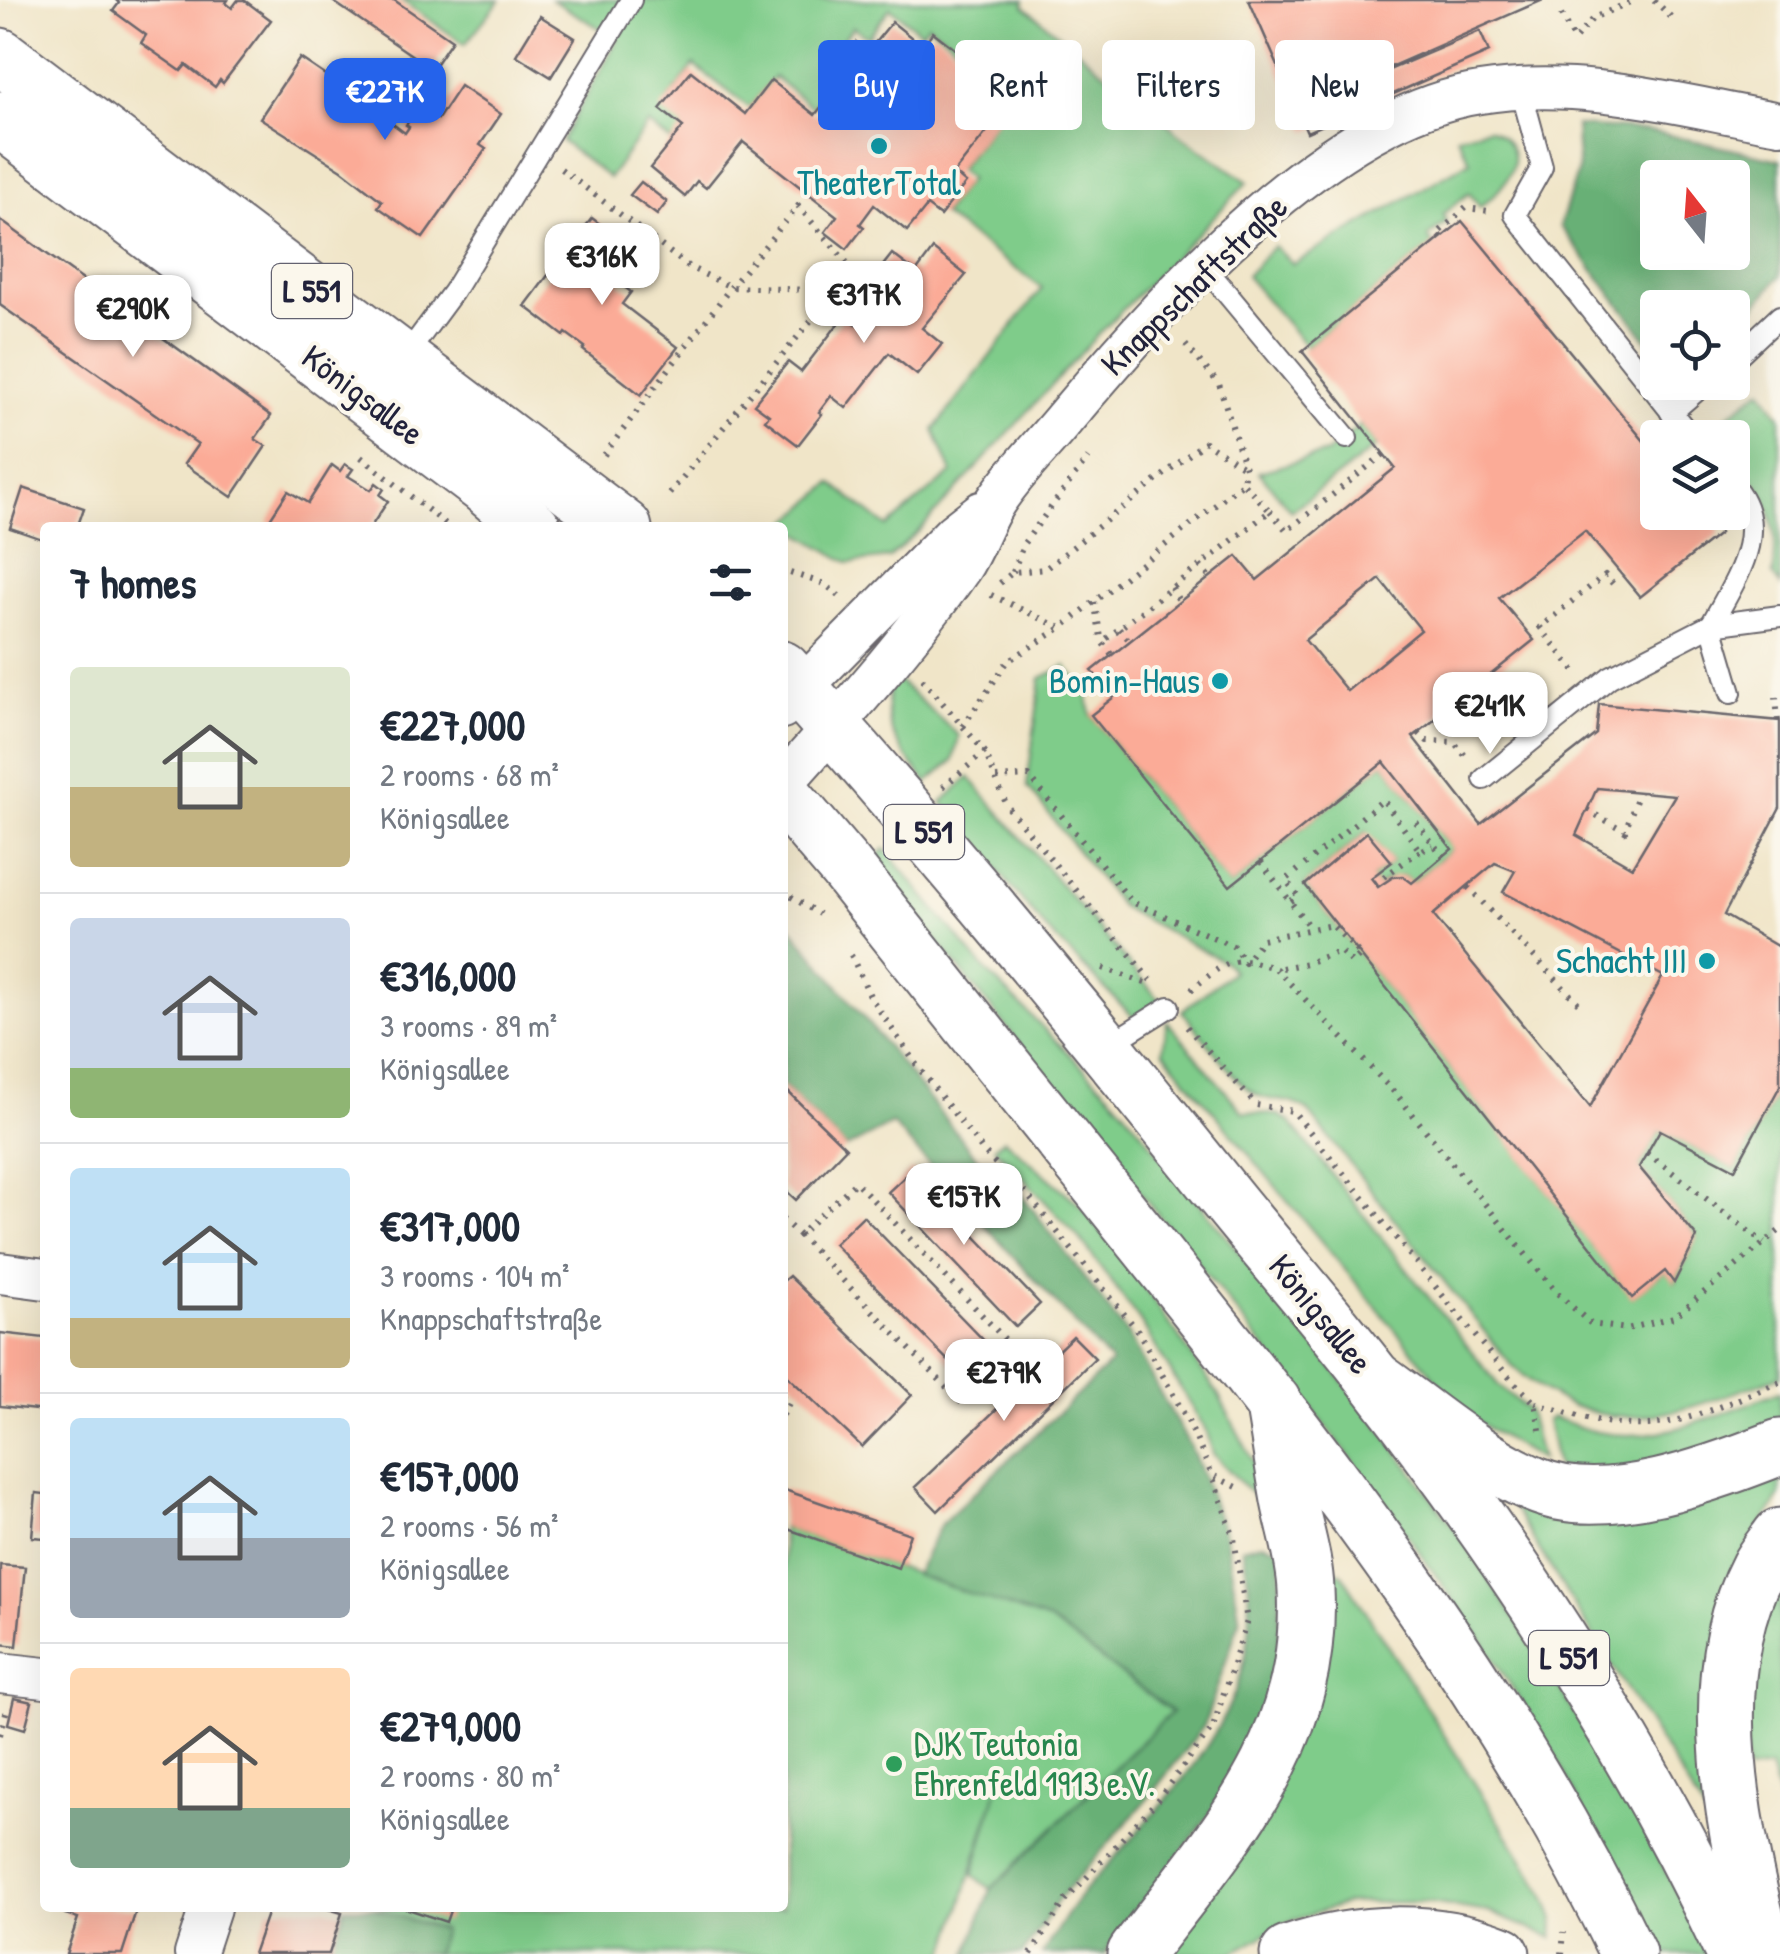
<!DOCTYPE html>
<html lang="en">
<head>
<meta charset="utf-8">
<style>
  :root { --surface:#fff; --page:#f2f2f3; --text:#1f2937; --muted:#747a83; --line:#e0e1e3; --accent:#2563eb }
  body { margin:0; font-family:"Patrick Hand",sans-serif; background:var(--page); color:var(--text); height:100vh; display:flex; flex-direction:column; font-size:38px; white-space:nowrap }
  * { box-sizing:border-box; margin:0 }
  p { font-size:32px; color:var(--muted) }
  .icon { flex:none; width:55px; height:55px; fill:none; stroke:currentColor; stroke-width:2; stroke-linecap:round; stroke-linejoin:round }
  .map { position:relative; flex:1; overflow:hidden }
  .side { position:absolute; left:40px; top:522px; width:748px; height:1390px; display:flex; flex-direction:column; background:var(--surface); border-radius:10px; box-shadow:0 10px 40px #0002 }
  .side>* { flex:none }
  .banner { position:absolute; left:818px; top:40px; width:812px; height:90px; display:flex; gap:20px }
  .needle { width:65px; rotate:343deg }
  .controls { position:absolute; left:1640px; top:160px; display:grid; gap:20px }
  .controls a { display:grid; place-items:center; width:110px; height:110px; border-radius:10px; background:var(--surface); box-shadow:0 10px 40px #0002; font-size:50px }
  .price { position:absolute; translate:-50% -85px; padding:0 22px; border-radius:20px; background:#fff; color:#222; font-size:32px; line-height:65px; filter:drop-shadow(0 2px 5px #0008) }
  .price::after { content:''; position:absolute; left:50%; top:60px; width:30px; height:22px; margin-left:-15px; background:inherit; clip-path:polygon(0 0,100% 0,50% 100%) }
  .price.active { background:var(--accent); color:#fff }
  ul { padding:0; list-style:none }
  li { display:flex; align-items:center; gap:30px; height:250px; padding:0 30px }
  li+li { border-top:2px solid var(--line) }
  li span { display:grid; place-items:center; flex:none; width:280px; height:200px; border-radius:10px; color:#555 }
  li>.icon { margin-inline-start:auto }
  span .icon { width:120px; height:120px; fill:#fffc; stroke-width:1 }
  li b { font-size:42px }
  h2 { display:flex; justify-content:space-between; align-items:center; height:120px; padding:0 30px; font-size:42px }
  .tag { padding:0 35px; border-radius:10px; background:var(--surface); box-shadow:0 10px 40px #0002; font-size:35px; line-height:90px }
  .tag.active { background:var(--accent); color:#fff }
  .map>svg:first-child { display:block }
  .green { fill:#7fcc8a; stroke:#507762; stroke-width:2.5 }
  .forest { fill:#67b076; stroke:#446958; stroke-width:2.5; fill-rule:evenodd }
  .building { fill:#fbab97; fill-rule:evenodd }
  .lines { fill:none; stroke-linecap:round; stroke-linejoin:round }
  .lane-casing { stroke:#6a666c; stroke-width:24 }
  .street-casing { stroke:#6a666c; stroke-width:44 }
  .primary-casing { stroke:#6a666c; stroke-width:59 }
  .highway-casing { stroke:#6a666c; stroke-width:59 }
  .path { stroke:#6a666c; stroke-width:6; stroke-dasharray:2.5 8; stroke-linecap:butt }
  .lane { stroke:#fff; stroke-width:20 }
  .street { stroke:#fff; stroke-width:40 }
  .primary { stroke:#fff; stroke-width:55 }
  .highway { stroke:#fff; stroke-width:55 }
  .culture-dot { fill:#0f9aa8; stroke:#fbf7ec; stroke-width:4 }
  .leisure-dot { fill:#2e9e5b; stroke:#fbf7ec; stroke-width:4 }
  .labels { text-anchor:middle; stroke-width:8; stroke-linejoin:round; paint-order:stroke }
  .shield { fill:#fbf7ec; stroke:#636270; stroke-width:2.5 }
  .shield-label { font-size:32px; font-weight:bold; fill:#22223b }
  .culture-label { font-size:35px; fill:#0d838f; stroke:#fbf7ec; text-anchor:end }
  .street-label { font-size:35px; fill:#22223b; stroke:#fbf7ec }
  .leisure-label { font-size:35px; fill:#27864d; stroke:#fbf7ec; text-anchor:start }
</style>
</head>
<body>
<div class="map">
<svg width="1780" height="1954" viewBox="0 0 1780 1954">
  <rect width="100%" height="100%" fill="#fbf7ec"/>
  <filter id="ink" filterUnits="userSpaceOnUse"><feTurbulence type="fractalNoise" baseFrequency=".01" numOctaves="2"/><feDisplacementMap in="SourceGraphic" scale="20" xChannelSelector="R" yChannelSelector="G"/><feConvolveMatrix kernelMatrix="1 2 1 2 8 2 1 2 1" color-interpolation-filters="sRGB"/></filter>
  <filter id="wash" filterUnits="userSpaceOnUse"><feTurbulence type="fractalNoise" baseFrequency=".0048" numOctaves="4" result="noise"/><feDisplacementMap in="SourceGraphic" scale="40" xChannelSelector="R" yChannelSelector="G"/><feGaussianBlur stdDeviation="2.25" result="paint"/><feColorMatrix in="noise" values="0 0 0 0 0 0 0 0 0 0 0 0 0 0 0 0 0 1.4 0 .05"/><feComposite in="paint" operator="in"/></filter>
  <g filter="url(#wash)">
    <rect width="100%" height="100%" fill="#f0e5c8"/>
    <g class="green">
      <path d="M401,0H500L465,44Z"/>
      <path d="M552,0H1024V6L1182,136L1248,182L1092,341L918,532L889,558L849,563L785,525L832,483L887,527L952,473L934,430L1042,288L942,215L969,179L958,170L1007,105L972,78L981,65L928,24L921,32L890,8L868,37L853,27L816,75L828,86L812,107L774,77L750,108L694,65L665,104L688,122L673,143L648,124L609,178L561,141L618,39Z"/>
      <path d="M1488,128C1533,150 1510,184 1480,207L1469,193L1443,214L1446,222L1428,237L1433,245L1307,347L1246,276L1274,246L1293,264L1470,161L1457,136Z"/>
      <path d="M1762,389L1780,416V585L1773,576C1777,548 1776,517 1761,491C1748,469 1732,466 1732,438L1718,437L1711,428Z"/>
      <path d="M1361,425L1377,446L1291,511L1259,472L1327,453Z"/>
      <path d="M1066,666L1087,691L1091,715L1230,886L1384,762L1452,849L1412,883L1403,876L1386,880L1378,887L1371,878L1392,862L1366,832L1305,885L1632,1297L1665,1271L1675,1282L1697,1237L1639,1167L1660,1130L1735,1169L1780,1086V1376C1677,1413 1604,1449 1512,1366L1307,1110C1288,1097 1274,1104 1255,1094C1236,1084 1199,1030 1182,1011L1233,971L1225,962L1121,907L1027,786L1041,678Z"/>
      <path d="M893,676L959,736L953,761L927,783C898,746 877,726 893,676Z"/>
      <path d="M969,777L1156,996L1169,1007L1141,1025L1044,927L942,802Z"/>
      <path d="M885,849L987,972L1116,1100L1374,1419L1463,1540L1539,1655L1643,1826L1708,1954H1655L1552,1750L1483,1642L1371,1484L1219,1290L872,861Z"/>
      <path d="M1167,1021L1243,1112L1279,1115L1290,1122L1499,1386L1528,1410L1541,1460L1466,1415L1163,1051Z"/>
      <path d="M1004,1139L1079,1204L1118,1249L1218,1394L1258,1471L1266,1523L1255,1497L1213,1454L1207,1432L1140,1321L1080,1239L994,1147Z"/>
      <path d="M1780,1391V1428L1609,1478L1557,1467L1547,1420L1552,1417C1566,1422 1582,1429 1597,1432C1660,1445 1723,1413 1780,1391Z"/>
      <path d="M1780,1472V1496L1721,1590L1717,1833L1500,1487Z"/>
      <path d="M783,1527L1050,1621L1172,1712L991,1889L973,1875L997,1790L946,1954H329L344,1908H782Z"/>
      <path d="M1322,1564L1342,1574L1543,1891L1554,1919L1553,1938L1488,1912L1424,1902L1347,1903L1283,1924L1231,1954H1165Z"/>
      <path d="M1780,1565V1803L1770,1768L1747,1771L1741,1702Z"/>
    </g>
    <g class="forest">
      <path d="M1576,126L1646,130L1780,160V276L1756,306L1733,326L1732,308H1658L1657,353L1560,226L1578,170ZM1658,178H1732V252H1658Z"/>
      <path d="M782,916L975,1156L1025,1199L1128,1335L1193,1452L1226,1537L1240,1620L1204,1726L1146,1801L1059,1899L1023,1954H967L991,1889L1172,1712L1050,1621L915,1575L941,1524L1111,1363L892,1124L846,1148L783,1086Z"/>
      <path d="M1262,1543L1283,1549L1276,1688L1210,1815L1104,1954H1042C1053,1937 1063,1919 1075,1902C1090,1882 1109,1864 1126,1845C1208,1754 1273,1679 1242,1548Z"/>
      <path d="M345,1908H372L443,1930L435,1954H330Z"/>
    </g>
    <g id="blocks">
      <g class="building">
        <path d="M116,0H228L226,3L232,8L238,0H244L271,20L223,83L220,80L215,87L186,65L181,71L141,43L146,35L113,11L119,3Z"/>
        <path d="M331,0H394L452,40L432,69Z"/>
        <path d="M1249,0H1543L1351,84L1352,86L1480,31L1489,52L1307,132Z"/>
        <path d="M540,16L575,38L551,77L516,55Z"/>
        <path d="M892,22L922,46L933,32L977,66L966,80L1004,110L954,173L966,183L940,216L927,206L907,231L874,205L860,224L864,227L847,249L825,232L837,216L743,142L706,188L697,181L685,197L650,168L683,127L660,109L691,71L745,114L771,80L815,115L838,85L828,77L856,42L868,51Z"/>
        <path d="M300,58L334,81L338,76L352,86L348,91L405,133L409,127L406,125L419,106L438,119L460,86L501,114L480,145L486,149L423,238L378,207L382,201L342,170L260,118Z"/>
        <path d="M641,182L667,202L657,215L630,195Z"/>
        <path d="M592,218L640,255L619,283L631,292L622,304L678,347L641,395L583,350L585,347L566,333L564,336L525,306L555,266L558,269L572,250L569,248Z"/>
        <path d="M0,220L271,416L255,439L266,446L232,497L184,464L198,444L0,305Z"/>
        <path d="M1462,221L1658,458V512H1703L1720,533L1640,597L1585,531L1499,598L1534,640L1413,737L1481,824L1596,734L1599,704L1780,721V808L1724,915L1777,946L1780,941V1086L1735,1169L1660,1130L1639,1167L1697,1237L1674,1283L1665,1271L1632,1298L1305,885L1367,832L1392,862L1371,878L1378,887L1393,877L1403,876L1412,883L1452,849L1384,762L1230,886L1091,715L1114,697L1092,671L1237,556L1257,580L1395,468L1302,351ZM1380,579L1421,630L1347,691L1305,640ZM1597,788L1675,795L1632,867L1576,835ZM1495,863L1515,871L1503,892L1663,976L1590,1107L1433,915Z"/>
        <path d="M933,249L966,275L922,328L942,344L917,375L889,353L846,408L831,396L819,412L822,414L798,445L765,420L769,415L754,404L788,362L801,372L845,315L856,324L889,282L877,273L892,254L916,272Z"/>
        <path d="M345,464L353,469L348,476L371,490L376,483L384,489L380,495L388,501L370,528H277L268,522L288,491L308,503L332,465L340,471Z"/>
        <path d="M23,488L84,508L77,528H45V540L10,528Z"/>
        <path d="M782,1086L846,1148L796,1200L782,1187Z"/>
        <path d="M912,1170L1040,1304L1016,1327L888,1192Z"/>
        <path d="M863,1216L993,1350L965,1378L834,1244Z"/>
        <path d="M789,1276L912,1395L862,1447L782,1371V1282Z"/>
        <path d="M0,1333L45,1338V1411L0,1406Z"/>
        <path d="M1073,1336L1095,1358L938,1511L915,1487Z"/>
        <path d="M782,1489L910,1534L898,1568L782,1527Z"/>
        <path d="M36,1493L45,1494V1538L32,1537Z"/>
        <path d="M0,1565L25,1567L17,1646L0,1644Z"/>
        <path d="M14,1698L32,1702L25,1729L8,1724Z"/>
        <path d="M67,1908H137L122,1954H66L78,1918L65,1914Z"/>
        <path d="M269,1908H325L342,1913L329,1954H253Z"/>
        <path d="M405,1908H451L446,1922Z"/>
      </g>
    </g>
  </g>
  <g filter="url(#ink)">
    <use href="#blocks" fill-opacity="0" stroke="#6a666c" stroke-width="2.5"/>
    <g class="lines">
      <g class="lane-casing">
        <g id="lane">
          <path d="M1521,90L1542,167L1515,215L1692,438"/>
          <path d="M1204,266L1347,438"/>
          <path d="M405,357L453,292L631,0"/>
          <path d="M1732,361L1780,316"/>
          <path d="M1671,413L1707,382"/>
          <path d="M1731,693L1711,625C1735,580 1773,529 1732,484"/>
          <path d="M1484,779L1610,677L1711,625L1780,616"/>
          <path d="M1107,1046L1169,1007"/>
        </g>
      </g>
      <g class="street-casing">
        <g id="street">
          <path d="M782,708L954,533L981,512"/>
          <path d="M782,784C845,714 908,644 961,568C975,547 982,522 996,501C1015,472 1042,446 1064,419C1160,304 1326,116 1480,93C1585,77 1678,105 1780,123"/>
          <path d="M0,1273L45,1279"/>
          <path d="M0,1673L45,1678"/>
          <path d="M195,1954L210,1908"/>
        </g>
      </g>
      <g class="primary-casing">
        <g id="primary">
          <path d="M0,56L624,528"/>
          <path d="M0,119L483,485L533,528"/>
          <path d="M782,669C935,839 1080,1016 1223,1194C1273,1256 1327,1317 1376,1381C1514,1558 1639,1751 1734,1954"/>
          <path d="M782,793L845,867C948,997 1052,1127 1156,1256C1333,1476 1505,1698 1628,1954"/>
        </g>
      </g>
      <g class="highway-casing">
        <g id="highway">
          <path d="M1376,1380C1427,1416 1478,1461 1535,1485C1605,1515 1714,1473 1780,1447"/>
          <path d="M1135,1954C1222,1839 1314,1745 1306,1590C1305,1559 1295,1530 1289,1500C1283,1467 1279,1434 1273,1402"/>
          <path d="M1288,1954C1358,1930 1433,1927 1502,1954"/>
          <path d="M1765,1954C1735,1837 1699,1681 1758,1568C1764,1556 1773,1546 1780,1536"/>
        </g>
      </g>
      <g class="path">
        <path d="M1654,0L1674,20"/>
        <path d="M1561,15L1574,40L1593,18L1635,0"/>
        <path d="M561,169L689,267L731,287L835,291"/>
        <path d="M1441,238L1437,234L1466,208L1489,211"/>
        <path d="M604,455L731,287L798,206L849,265L835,291L666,498"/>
        <path d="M361,457L451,528"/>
        <path d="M1270,511L1287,531L1384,454"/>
        <path d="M1200,566L1210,578"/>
        <path d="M1013,572L1024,543L1088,458"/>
        <path d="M782,577L787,572L825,584L839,596"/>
        <path d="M1000,583L1013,572L1045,569L1205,442L1245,468"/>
        <path d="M1171,588L1180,602"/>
        <path d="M991,595L1061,628L1243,483L1245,468L1219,384L1184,343"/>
        <path d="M1094,602L1102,642"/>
        <path d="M1119,629L1130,641"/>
        <path d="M1111,654L1102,642L1270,511L1243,483"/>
        <path d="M1574,670L1540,627L1605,575L1614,585"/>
        <path d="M922,679L985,752L1007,806L1152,982"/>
        <path d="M1776,697L1778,721"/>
        <path d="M963,726L1008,661L1061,628"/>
        <path d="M1419,733L1427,741L1454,742L1467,758"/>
        <path d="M996,778L1029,776L1132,902L1233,946L1245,963L1262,939L1332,925L1361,955L1352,963L1340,951L1307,963L1277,969"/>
        <path d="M943,787L985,752"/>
        <path d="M1587,810L1625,831L1639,792"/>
        <path d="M1416,822L1443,856"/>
        <path d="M1261,862L1310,928"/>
        <path d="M1375,883L1420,851"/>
        <path d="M1468,887L1582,1007"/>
        <path d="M782,891L819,914"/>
        <path d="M1291,901L1298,896L1286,880L1383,800L1420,851L1433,845"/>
        <path d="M851,955L871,998L918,1067L984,1152L1029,1197L1138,1331L1188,1421L1212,1475L1239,1488"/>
        <path d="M1103,968L1148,984"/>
        <path d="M1191,990C1223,964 1232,952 1276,969L1397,1095L1556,1292L1591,1324L1627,1329L1674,1317L1780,1230"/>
        <path d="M1187,1027L1256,1105L1293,1111L1507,1375L1535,1403L1541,1435"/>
        <path d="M1647,1153L1764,1243"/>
        <path d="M782,1219L799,1235L856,1182L1016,1351"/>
        <path d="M799,1235L962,1403"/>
        <path d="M782,1396L789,1403L782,1417"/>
        <path d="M1535,1403C1571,1414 1609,1427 1648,1425C1693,1422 1738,1398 1780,1382"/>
        <path d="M0,1735L7,1709"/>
        <path d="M1031,1954L1065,1901L1154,1804L1213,1727L1247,1621L1234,1538L1212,1475"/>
        <path d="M1562,1954L1564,1932"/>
      </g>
      <use href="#lane" class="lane"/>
      <use href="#street" class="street"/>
      <use href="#primary" class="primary"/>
      <use href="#highway" class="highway"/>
    </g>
  </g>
  <g class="culture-dot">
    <circle cx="879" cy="146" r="10"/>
    <circle cx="1220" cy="681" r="10"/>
    <circle cx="1707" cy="961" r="10"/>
  </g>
  <circle class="leisure-dot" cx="894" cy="1764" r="10"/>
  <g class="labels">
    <g class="shield">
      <rect x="272" y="264" width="80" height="54" rx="8"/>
      <rect x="884" y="805" width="80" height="54" rx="8"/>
      <rect x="1529" y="1631" width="80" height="54" rx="8"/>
    </g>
    <g class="shield-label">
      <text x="312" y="302">L 551</text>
      <text x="924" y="843">L 551</text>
      <text x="1569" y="1669">L 551</text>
    </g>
    <g class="culture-label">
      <text x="879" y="195" text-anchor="middle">TheaterTotal</text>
      <text x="1200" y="693">Bomin-Haus</text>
      <text x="1687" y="973">Schacht III</text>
    </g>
    <g class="street-label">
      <text transform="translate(1194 285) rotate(-44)" y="12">Knappschaftstraße</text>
      <text transform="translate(363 395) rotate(37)" y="12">Königsallee</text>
      <text transform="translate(1321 1314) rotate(51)" y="12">Königsallee</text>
    </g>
    <g class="leisure-label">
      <text x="914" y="1756">DJK Teutonia<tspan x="914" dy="40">Ehrenfeld 1913 e.V.</tspan></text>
    </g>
  </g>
</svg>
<div class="controls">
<a><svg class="needle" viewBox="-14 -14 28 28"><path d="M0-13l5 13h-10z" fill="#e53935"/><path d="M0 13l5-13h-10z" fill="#747a83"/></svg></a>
<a><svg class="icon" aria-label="locate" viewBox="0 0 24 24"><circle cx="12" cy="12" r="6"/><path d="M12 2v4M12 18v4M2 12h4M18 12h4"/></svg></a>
<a><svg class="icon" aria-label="layers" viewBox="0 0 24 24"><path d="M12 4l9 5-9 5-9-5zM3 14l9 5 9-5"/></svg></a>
</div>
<b class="price active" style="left:385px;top:143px">€227K</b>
<b class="price" style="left:602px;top:308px">€316K</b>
<b class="price" style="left:864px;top:346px">€317K</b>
<b class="price" style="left:133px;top:360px">€290K</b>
<b class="price" style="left:1490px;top:757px">€241K</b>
<b class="price" style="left:964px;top:1248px">€157K</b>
<b class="price" style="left:1004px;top:1424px">€279K</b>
<div class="banner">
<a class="tag active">Buy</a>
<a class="tag">Rent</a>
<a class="tag">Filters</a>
<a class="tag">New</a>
</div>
<section class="side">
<h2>7 homes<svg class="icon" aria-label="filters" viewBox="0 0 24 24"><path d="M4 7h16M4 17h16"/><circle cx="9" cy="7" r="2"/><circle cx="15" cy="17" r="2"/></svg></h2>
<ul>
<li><span style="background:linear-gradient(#dfe7d0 60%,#c2b280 0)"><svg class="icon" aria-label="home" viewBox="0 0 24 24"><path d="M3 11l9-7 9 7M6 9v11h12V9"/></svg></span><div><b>€227,000</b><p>2 rooms · 68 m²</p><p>Königsallee</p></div></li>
<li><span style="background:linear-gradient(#c9d6e8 75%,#8fb573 0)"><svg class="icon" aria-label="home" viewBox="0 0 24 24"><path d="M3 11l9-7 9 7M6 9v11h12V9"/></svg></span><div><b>€316,000</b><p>3 rooms · 89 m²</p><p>Königsallee</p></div></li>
<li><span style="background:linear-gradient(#bfe0f5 75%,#c2b280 0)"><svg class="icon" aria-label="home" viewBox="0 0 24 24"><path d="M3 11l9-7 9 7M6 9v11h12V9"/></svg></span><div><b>€317,000</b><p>3 rooms · 104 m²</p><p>Knappschaftstraße</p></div></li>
<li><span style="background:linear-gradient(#bfe0f5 60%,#9aa5b1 0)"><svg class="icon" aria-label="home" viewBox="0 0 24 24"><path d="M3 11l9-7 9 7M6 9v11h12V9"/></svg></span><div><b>€157,000</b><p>2 rooms · 56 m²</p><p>Königsallee</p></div></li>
<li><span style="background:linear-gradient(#ffd9b3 70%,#7fa58c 0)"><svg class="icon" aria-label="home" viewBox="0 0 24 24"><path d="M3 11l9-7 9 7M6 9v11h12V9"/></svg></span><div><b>€279,000</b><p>2 rooms · 80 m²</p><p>Königsallee</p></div></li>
</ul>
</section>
</div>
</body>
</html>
